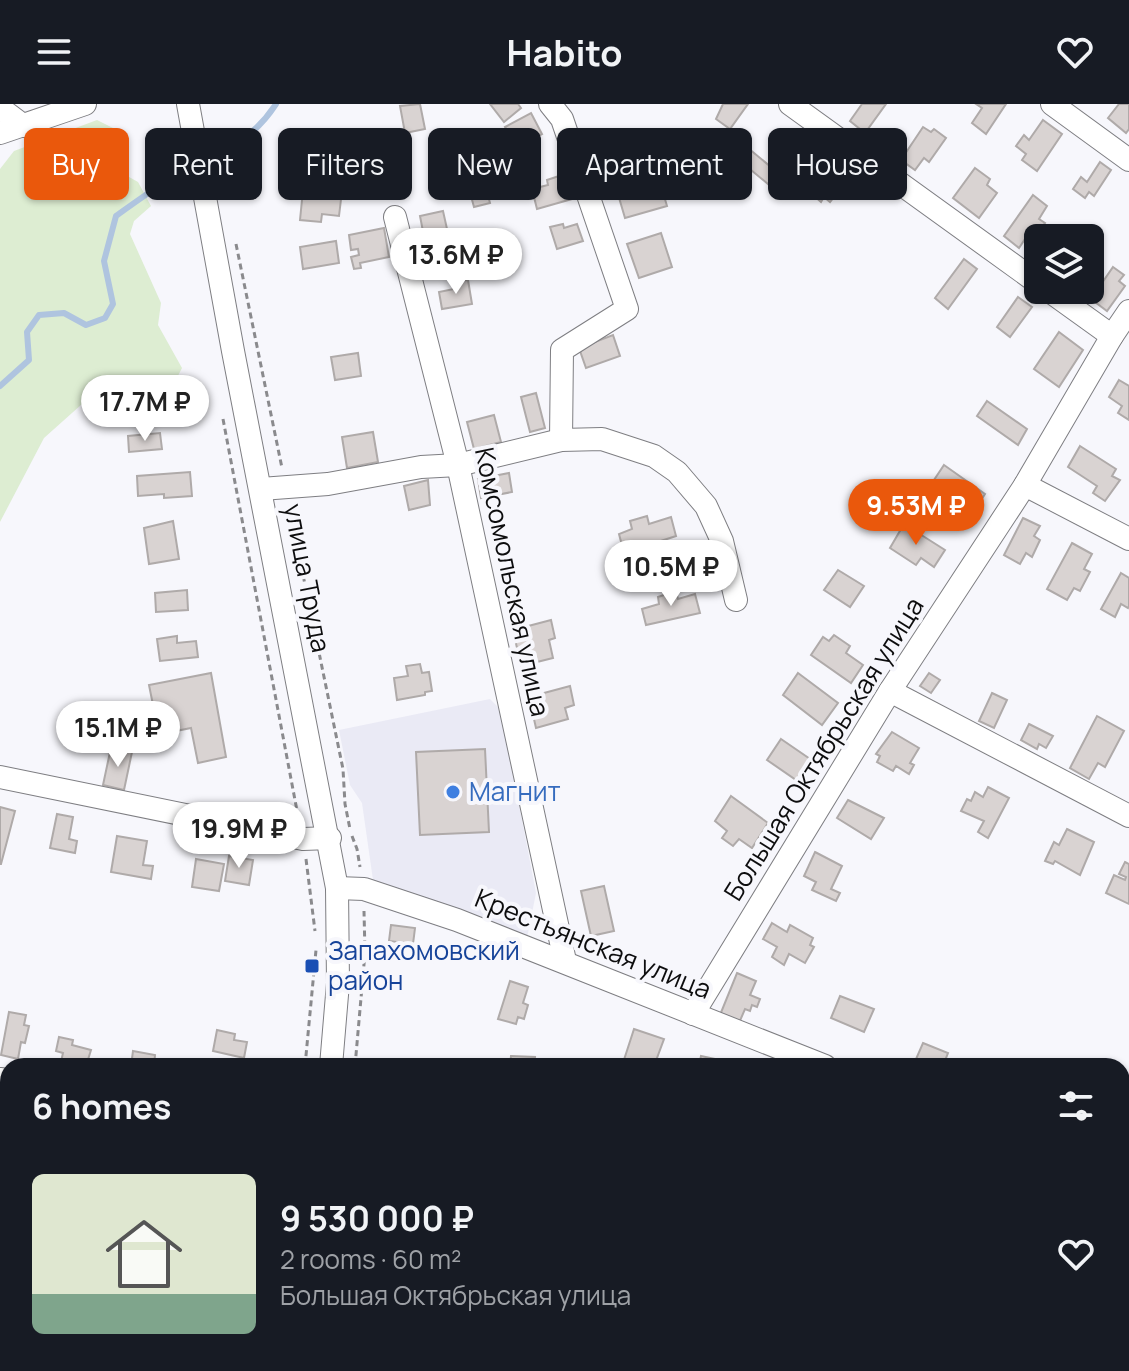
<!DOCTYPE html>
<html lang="en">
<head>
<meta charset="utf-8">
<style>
  :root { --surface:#171b24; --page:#242831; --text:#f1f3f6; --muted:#9ea1a6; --accent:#ea580c }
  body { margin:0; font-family:Manrope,sans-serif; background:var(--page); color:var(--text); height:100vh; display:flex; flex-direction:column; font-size:30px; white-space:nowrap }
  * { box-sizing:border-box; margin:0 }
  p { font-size:26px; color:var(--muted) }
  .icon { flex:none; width:44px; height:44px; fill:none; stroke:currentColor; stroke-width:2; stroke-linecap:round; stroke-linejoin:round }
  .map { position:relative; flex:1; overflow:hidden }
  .side { position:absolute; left:0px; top:954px; width:1130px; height:314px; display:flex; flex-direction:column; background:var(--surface); border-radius:24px 24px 0 0; box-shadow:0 2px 6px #0004 }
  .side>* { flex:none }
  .banner { position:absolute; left:24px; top:24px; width:1082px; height:72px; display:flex; gap:16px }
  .tools { position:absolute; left:1024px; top:120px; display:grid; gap:16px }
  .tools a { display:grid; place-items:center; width:80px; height:80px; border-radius:12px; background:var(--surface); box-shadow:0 2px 6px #0004; font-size:40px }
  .price { position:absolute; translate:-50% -68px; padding:0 18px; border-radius:28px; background:#fff; color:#222; font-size:26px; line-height:52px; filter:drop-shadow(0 2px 4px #0008) }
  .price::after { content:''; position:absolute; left:50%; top:48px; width:24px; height:18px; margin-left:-12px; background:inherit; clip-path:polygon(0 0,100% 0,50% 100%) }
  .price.active { background:var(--accent); color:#fff }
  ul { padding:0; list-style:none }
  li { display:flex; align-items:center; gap:24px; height:200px; padding:0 32px }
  li span { display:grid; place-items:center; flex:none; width:224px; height:160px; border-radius:12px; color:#555 }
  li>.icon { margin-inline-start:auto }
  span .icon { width:96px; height:96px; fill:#fffc; stroke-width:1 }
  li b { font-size:34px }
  h2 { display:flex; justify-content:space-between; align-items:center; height:96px; padding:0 32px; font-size:34px }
  .chip { padding:0 28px; border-radius:12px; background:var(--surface); box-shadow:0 2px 6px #0004; font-size:28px; line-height:72px }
  .chip.active { background:var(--accent); color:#fff }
  header { display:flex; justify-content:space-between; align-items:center; height:104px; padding:0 32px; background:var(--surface); font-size:36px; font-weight:700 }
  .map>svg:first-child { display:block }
  .built { fill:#eaeaf5 }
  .green { fill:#ddedd2 }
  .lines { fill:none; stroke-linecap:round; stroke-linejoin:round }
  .stream { stroke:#afc4df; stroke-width:6 }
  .building { fill:#d9d3d2; stroke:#afaaa9; stroke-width:2 }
  .minor-casing { stroke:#7e7e82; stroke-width:24 }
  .path { stroke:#8a8a8d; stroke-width:3; stroke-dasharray:6 4; stroke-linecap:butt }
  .minor { stroke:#fff; stroke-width:22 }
  .shop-dot { fill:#3f7fe0; stroke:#f7f7fc; stroke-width:3 }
  .transit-dot { fill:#1a4fb4; stroke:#f7f7fc; stroke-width:3 }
  .labels { text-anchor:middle; stroke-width:8; stroke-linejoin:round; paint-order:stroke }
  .street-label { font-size:26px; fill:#0d0d0e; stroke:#f7f7fc }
  .shop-label { font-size:26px; fill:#366cbe; stroke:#f7f7fc; text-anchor:start }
  .transit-label { font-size:26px; fill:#164399; stroke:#f7f7fc; text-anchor:start }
</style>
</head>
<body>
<header><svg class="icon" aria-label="menu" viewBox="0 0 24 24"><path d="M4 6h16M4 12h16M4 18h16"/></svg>Habito<svg class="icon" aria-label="heart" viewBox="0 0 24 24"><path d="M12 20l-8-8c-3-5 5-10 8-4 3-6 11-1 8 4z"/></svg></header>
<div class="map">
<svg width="1129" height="1267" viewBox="0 0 1129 1267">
  <rect width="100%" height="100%" fill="#f7f7fc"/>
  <path class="built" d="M490,595L501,606L536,789L527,834L373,776L362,699L350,681L339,626Z"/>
  <path class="green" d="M97,16L115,25L113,64L138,78L151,102L134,117L130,130L161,199L158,221L182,264L168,291L134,298L115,288L91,292L44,334L0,418V65L14,47Z"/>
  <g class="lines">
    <path class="stream" d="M0,282L29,256L27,228L39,211L64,209L86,221L105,214L113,200L104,157L116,112C134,99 153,85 172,74C214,50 248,43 276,0"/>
  </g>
  <g class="building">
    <path d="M420,0L425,25L405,29L400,2Z"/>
    <path d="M490,0H518L521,4L504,18Z"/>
    <path d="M723,0H748L730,25L716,15Z"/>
    <path d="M862,0H886L865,29L850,17Z"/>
    <path d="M976,0H1006L986,30L972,19L982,4Z"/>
    <path d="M1119,0H1129V25L1126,29L1108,14Z"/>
    <path d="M531,9L542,30L516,44L505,23Z"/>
    <path d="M1043,16L1062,30L1037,67L1022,56L1026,50L1016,42L1024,31L1029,36Z"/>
    <path d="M923,23L931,28L934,25L946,34L929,58L924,54L915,66L901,56Z"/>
    <path d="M328,34L350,38L344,68L323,65Z"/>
    <path d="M748,44L777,68L768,80L739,56Z"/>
    <path d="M826,53L843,66L831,83L838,88L830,98L824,93L821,98L804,83Z"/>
    <path d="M1100,58L1111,66L1094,92L1089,88L1085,94L1073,85L1081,73L1087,78Z"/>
    <path d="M480,63L490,99L474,103L471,92L465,94L460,72L466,70L465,67Z"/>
    <path d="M975,64L990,75L987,81L997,89L979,114L953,94Z"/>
    <path d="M657,68L667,102L625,114L615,80Z"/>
    <path d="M565,70L572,95L537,105L532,85L548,81L547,76Z"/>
    <path d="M304,76L325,79V85L342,87L339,112L322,110L321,118L300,116Z"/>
    <path d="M1033,91L1047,102L1039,115L1045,119L1037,130L1031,126L1019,144L1004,132Z"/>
    <path d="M443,107L451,143L427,148L420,112Z"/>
    <path d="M563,120L564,124L577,120L583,137L557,145L550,123Z"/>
    <path d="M384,124L389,153L360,159L361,164L354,165L351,153L359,151L358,145L351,146L349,131Z"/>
    <path d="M661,129L672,163L639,174L627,140Z"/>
    <path d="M336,137L339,159L303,165L300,143Z"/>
    <path d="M964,155L977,165L948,205L935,194Z"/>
    <path d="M1113,163L1124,171L1119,177L1125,182L1107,207L1091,195Z"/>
    <path d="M468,176L472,200L442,205L439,188L454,185L453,178Z"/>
    <path d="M1018,193L1032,203L1010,233L997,223Z"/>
    <path d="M1059,228L1083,246L1059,283L1034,265Z"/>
    <path d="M613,231L620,252L586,264L579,244Z"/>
    <path d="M358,249L361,272L335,276L331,253Z"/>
    <path d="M1119,276L1129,282V316L1118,309L1122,302L1109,293Z"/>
    <path d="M536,289L545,324L530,328L521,293Z"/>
    <path d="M987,297L1027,325L1018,341L977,312Z"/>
    <path d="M494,311L501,338L474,345L467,318Z"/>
    <path d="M373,328L378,358L347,364L342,333Z"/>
    <path d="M160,329L162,345L129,348L128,332Z"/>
    <path d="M1080,342L1116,365L1112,372L1120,376L1105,397L1093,389L1097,382L1068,363Z"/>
    <path d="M944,361L985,390L972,410L930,382Z"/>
    <path d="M190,368L192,392L164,394V390L138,392L137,372Z"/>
    <path d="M509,369L512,388L481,394L478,375Z"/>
    <path d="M428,376L430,401L409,406L404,382Z"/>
    <path d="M647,412L649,420L671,413L676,432L624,449L619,430L632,425L630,417Z"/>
    <path d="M1023,414L1040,422L1034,432L1040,436L1032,453L1026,449L1020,460L1004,451Z"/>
    <path d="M173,417L179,455L149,460L144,424Z"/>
    <path d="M904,420L945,446L934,463L921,454L916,461L890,444Z"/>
    <path d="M1072,439L1092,450L1084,465L1090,468L1080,487L1074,484L1067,496L1047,485Z"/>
    <path d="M838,466L864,482L850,503L824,486Z"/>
    <path d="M1121,469L1129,474V502L1128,504L1121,500L1115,513L1101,505Z"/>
    <path d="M187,486L188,506L156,508L155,489Z"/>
    <path d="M676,487L678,495L695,490L700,509L646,521L642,505L659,500L658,493Z"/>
    <path d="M551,516L555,534L549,536L553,554L521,562L513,526Z"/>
    <path d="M834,531L850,542L846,549L863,561L851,579L811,551L823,533L829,537Z"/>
    <path d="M177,532V539L196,537L198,553L160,557L157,535Z"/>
    <path d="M420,560L422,569L429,568L432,587L425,588V591L397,596L394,574L408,572L406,562Z"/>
    <path d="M211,569L226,653L198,659L191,624L171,628L167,609L155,611L149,581Z"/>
    <path d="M798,569L838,599L822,621L783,591Z"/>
    <path d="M929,569L940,576L931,589L920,582Z"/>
    <path d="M570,582L574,601L565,604L568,615L536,624L529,593Z"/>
    <path d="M992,589L1007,596L994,624L979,617Z"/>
    <path d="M1097,612L1124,627L1105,663L1098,659L1089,675L1070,664Z"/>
    <path d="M1029,620L1053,632L1046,644L1039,640L1037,645L1021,636Z"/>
    <path d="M892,628L919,644L910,659L914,661L909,670L896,662L893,667L877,658L880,652L876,650Z"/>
    <path d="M781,635L813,657L799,678L767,656Z"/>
    <path d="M117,645L132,648L124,686L103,681L110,648L116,650Z"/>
    <path d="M485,645L489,728L420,731L416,648Z"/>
    <path d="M988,683L1009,694L988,734L978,728L984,717L961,707L967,695L971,697L975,688L983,693Z"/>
    <path d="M731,692L768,719L752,744L739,735L733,742L722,734L727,727L715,717Z"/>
    <path d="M848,696L884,714L871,735L837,714Z"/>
    <path d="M0,703L15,707L1,760H0Z"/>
    <path d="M57,710L73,713L69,735L77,737L75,749L50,744Z"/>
    <path d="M1067,725L1094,738L1080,771L1055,757L1053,760L1045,757L1054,738L1059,741Z"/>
    <path d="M117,732L147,737L143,761L153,762L151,775L111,768Z"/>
    <path d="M815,748L842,762L831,785L840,789L836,797L812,786L816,778L804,772Z"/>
    <path d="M229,752L253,756L249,781L225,777Z"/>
    <path d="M196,755L224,760L219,787L192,783Z"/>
    <path d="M1125,758L1129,760V800L1106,789L1114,771L1125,776L1126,773L1119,770Z"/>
    <path d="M604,782L614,827L591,832L581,787Z"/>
    <path d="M772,819L787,828L790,821L813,834L810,841L814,843L805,859L789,850L784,861L772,853L777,843L763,835Z"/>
    <path d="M391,821L415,824L413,840L389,837Z"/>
    <path d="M737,869L756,877L750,891L760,895L757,903L752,901L750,907L745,905L739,919L720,911Z"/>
    <path d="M510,877L528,883L523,899L528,901L524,915L518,913L516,920L498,915Z"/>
    <path d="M840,892L874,905L864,928L831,914Z"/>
    <path d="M9,908L26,911L24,921L29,922L25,939L21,938L18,955L1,951Z"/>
    <path d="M634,925L664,935L654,962H622Z"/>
    <path d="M217,926L235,930L234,936L247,938L244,954L213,947Z"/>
    <path d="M59,933L73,936L72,941L91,946L86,962H60L63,949L56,947Z"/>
    <path d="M923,939L948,949L944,959L940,957L938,962H913Z"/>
    <path d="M133,947L155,951L154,962H131Z"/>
    <path d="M511,952L535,953L534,962H510Z"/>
    <path d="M701,952L734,959V962H699Z"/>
  </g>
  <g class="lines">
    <g class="minor-casing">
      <g id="minor">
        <path d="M188,0L233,247L337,784L338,879L331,962"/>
        <path d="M550,0L562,15L627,205L562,246L561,336"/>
        <path d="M790,0L1038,179"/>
        <path d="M1052,0L1129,56"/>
        <path d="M0,4L24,22"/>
        <path d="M0,29L85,0"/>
        <path d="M395,113L458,361L565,857"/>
        <path d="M1048,186L1112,232"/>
        <path d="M1025,381L1129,435"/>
        <path d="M261,385L328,380L421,363L458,361L561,336L602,335L654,352L677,368L706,402L722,437L736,496"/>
        <path d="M890,587L1129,712"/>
        <path d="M0,673L303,735L330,734"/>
        <path d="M337,784L364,785L457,816L825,962"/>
        <path d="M693,910L890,587L1025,381L1112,232L1129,207"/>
        <path d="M0,975L8,976"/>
        <path d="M1122,1081L1129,1084"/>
        <path d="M295,1267L296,1260"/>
      </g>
    </g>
    <g class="path">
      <path d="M236,140L282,364"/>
      <path d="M223,315L298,712"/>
      <path d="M289,403L343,665L345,700L350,725"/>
      <path d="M352,732L357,745L360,763"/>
      <path d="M306,755L315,827"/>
      <path d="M305,962L316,846"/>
      <path d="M355,962L365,849L364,807"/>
      <path d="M264,1267L265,1260"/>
    </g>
    <use href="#minor" class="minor"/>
  </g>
  <circle class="shop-dot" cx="453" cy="688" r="8"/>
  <rect class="transit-dot" x="304" y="854" width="16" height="16" rx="4"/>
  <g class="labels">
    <g class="street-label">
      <text transform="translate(307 474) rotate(79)" y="9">улица Труда</text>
      <text transform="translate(512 478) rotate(78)" y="9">Комсомольская улица</text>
      <text transform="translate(824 645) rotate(-58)" y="9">Большая Октябрьская улица</text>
      <text transform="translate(593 840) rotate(22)" y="9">Крестьянская улица</text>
    </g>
    <g class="shop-label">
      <text x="469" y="697">Магнит</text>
    </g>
    <g class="transit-label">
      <text x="328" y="856">Запахомовский<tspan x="328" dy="30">район</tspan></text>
    </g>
  </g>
</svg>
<div class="tools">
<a><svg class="icon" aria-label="layers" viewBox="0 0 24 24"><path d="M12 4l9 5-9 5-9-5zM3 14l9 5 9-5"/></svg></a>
</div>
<b class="price" style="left:456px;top:192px">13.6M ₽</b>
<b class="price" style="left:145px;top:339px">17.7M ₽</b>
<b class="price active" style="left:916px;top:443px">9.53M ₽</b>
<b class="price" style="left:671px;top:504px">10.5M ₽</b>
<b class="price" style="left:118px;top:665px">15.1M ₽</b>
<b class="price" style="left:239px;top:766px">19.9M ₽</b>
<div class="banner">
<a class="chip active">Buy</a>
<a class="chip">Rent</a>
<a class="chip">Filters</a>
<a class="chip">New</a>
<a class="chip">Apartment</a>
<a class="chip">House</a>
</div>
<section class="side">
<h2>6 homes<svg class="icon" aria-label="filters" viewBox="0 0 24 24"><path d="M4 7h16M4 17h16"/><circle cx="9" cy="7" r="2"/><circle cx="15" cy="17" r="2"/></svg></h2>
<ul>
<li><span style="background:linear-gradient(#dfe7d0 75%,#7fa58c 0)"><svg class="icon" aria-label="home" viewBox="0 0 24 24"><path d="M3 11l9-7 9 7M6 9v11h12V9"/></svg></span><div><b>9 530 000 ₽</b><p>2 rooms · 60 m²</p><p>Большая Октябрьская улица</p></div><svg class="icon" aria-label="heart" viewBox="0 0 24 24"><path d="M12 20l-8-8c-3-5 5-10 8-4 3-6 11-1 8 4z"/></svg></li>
</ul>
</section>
</div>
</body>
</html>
